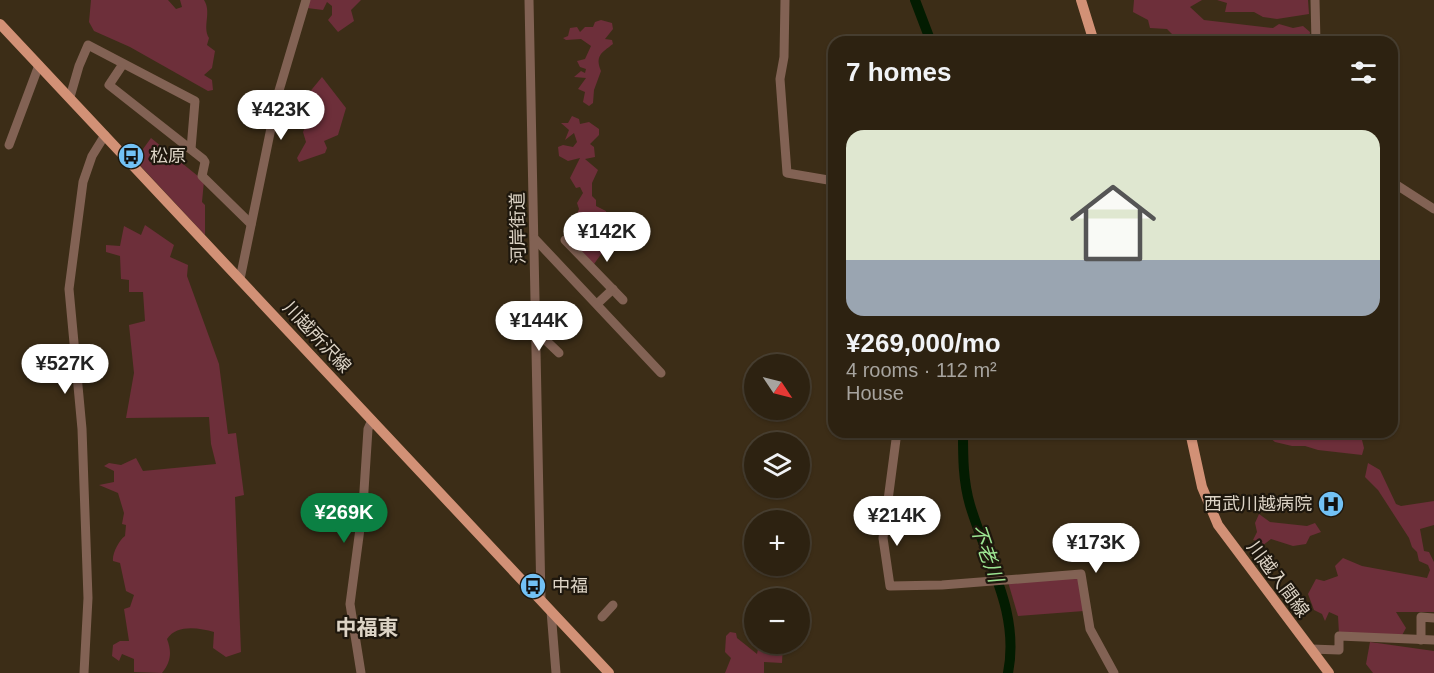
<!DOCTYPE html>
<html lang="en">
<head>
<meta charset="utf-8">
<style>
  :root { --surface:#2d2211; --page:#392f1f; --text:#f1f3f6; --muted:#a7a49f; --line:#483f31; --accent:#0b8043 }
  body { margin:0; font-family:Arial,"Noto Sans JP",sans-serif; background:var(--page); color:var(--text); height:100vh; display:flex; flex-direction:column; font-size:22px; white-space:nowrap }
  * { box-sizing:border-box; margin:0 }
  p { font-size:20px; color:var(--muted) }
  .icon { flex:none; width:33px; height:33px; fill:none; stroke:currentColor; stroke-width:2; stroke-linecap:round; stroke-linejoin:round }
  .map { position:relative; flex:1; overflow:hidden }
  .panel { position:absolute; left:828px; top:36px; width:570px; height:402px; display:flex; flex-direction:column; background:var(--surface); border-radius:18px; box-shadow:0 2px 4px #0004,0 0 0 2px var(--line) }
  .panel>* { flex:none }
  .needle { width:39px; rotate:125deg }
  .buttons { position:absolute; left:744px; top:354px; display:grid; gap:12px }
  .buttons a { display:grid; place-items:center; width:66px; height:66px; border-radius:50%; background:var(--surface); box-shadow:0 2px 4px #0004,0 0 0 2px var(--line); font-size:30px }
  .price { position:absolute; translate:-50% -51px; padding:0 14px; border-radius:21px; background:#fff; color:#222; font-size:20px; line-height:39px; filter:drop-shadow(0 2px 3px #0008) }
  .price::after { content:''; position:absolute; left:50%; top:36px; width:18px; height:14px; margin-left:-9px; background:inherit; clip-path:polygon(0 0,100% 0,50% 100%) }
  .price.selected { background:var(--accent); color:#fff }
  ul { padding:0; list-style:none }
  li { display:grid; align-content:center; gap:12px; height:318px; padding:0 18px }
  li span { display:grid; place-items:center; height:186px; border-radius:18px; color:#555 }
  li>.icon { margin-inline-start:auto }
  span .icon { width:108px; height:108px; fill:#fffc; stroke-width:1 }
  li b { font-size:26px }
  h2 { display:flex; justify-content:space-between; align-items:center; height:72px; padding:0 18px; font-size:26px }
  .map>svg:first-child { display:block }
  .green { fill:#6d2f3a }
  .lines { fill:none; stroke-linecap:round; stroke-linejoin:round }
  .river { stroke:#031c01; stroke-width:10 }
  .minor { stroke:#826254; stroke-width:9 }
  .major { stroke:#d29176; stroke-width:10 }
  .labels { text-anchor:middle; stroke-width:4.5; stroke-linejoin:round; paint-order:stroke }
  .poi-label { font-size:18px; fill:#dcd3c5; stroke:#1e170d; text-anchor:start }
  .street-label { font-size:18px; fill:#dcd3c5; stroke:#1e170d }
  .water-label { font-size:20px; font-style:italic; fill:#9ce592; stroke:#1e170d }
  .quarter-label { font-size:21px; font-weight:bold; fill:#dcd3c5; stroke:#1e170d }
</style>
</head>
<body>
<div class="map">
<svg width="1434" height="673" viewBox="0 0 1434 673">
  <rect width="100%" height="100%" fill="#3c2d17"/>
  <g class="green">
    <path d="M91,0H168L176,9L182,7L180,0H204C212,13 202,26 209,38L207,45L215,51L212,68L204,75L212,80L213,90L208,91L130,47L94,31L89,22Z"/>
    <path d="M310,0H361L351,10L354,21L338,32L328,20L332,15V6L327,2L323,10L307,8Z"/>
    <path d="M1134,0H1202L1190,7L1204,20L1273,28L1279,24L1293,28L1303,26L1310,32L1309,42H1176L1177,39L1167,29L1150,28L1148,20L1133,12Z"/>
    <path d="M1217,0H1308L1309,14L1277,19L1263,17L1254,12H1225L1227,3Z"/>
    <path d="M601,20L612,23L613,29L605,39L612,40L613,44C601,53 595,56 601,71L594,90L593,103L589,106L583,102L585,92L578,89L586,78L574,77L581,71L585,73L586,69L580,67L577,61L585,59L591,46L581,39L566,40L563,38L568,36L570,28L577,27L580,32L585,27H593L595,22Z"/>
    <path d="M322,77L346,108L338,135L324,141L327,148L325,153L299,162L297,158L306,142L303,132L310,116L304,108L308,94Z"/>
    <path d="M572,116L579,119L580,124L589,122L599,129V135L590,144L594,147L595,157L585,159L598,170L592,183V196L596,200V206L606,211L607,216L603,219L600,228L594,233L576,217L579,209L577,203L583,193L580,187L576,188L570,178L580,158L568,161L559,156L558,147L563,145L573,147L577,142L574,133L565,140L569,130L561,123H568Z"/>
    <path d="M151,138L204,181L202,202L205,205V235L135,160Z"/>
    <path d="M145,225L174,245L170,257L188,265L187,276L219,364L228,434L236,433L244,495L235,497L241,652L226,657L213,648L214,632C199,628 177,624 167,639C172,652 171,662 162,673L134,672V659L122,654L119,661L112,656L113,645L120,641H129L124,609L130,607L134,595L126,591L120,563L113,561C112,554 119,540 125,536L126,525L122,524L124,513L118,493L99,485L114,482V471L104,466L109,463L121,465L136,458L143,471L216,464L211,444L209,417L126,418L134,373L129,325L145,321L143,292H129V280L121,279L120,256L106,252V245L120,246L124,226L141,235Z"/>
    <path d="M569,236L577,238L588,248L591,242L600,244L603,242L607,246L594,264L566,238Z"/>
    <path d="M1244,432H1360L1364,448L1362,455L1318,450L1305,446H1292L1275,442L1270,438L1245,435Z"/>
    <path d="M1368,463L1380,470L1396,504L1401,506L1434,501V525L1420,529L1424,551L1429,552L1434,562V612H1396L1406,628L1401,637L1339,634L1338,616L1329,612L1325,621L1322,614L1314,610L1308,594L1316,579L1324,581L1338,576L1335,566L1343,558L1362,566L1427,578L1430,570L1428,565L1419,561L1417,552L1412,547L1409,538L1378,490L1365,477Z"/>
    <path d="M1259,514L1270,522L1307,526L1315,523L1321,532L1310,536L1306,544L1293,546L1271,539L1262,546L1261,542L1253,540L1257,532L1255,523Z"/>
    <path d="M1079,577L1084,611L1018,616L1008,582Z"/>
    <path d="M730,632L736,633L737,638L757,654L759,644H783L782,663L764,662V673H725L731,658L725,652L726,636Z"/>
    <path d="M1370,642L1434,651V673H1373L1366,664Z"/>
  </g>
  <g class="lines">
    <g class="river">
      <path d="M915,0L931,42"/>
      <path d="M963,432C963,457 963,481 970,505C987,562 1020,612 1008,673"/>
    </g>
    <g class="minor">
      <path d="M529,0L541,600"/>
      <path d="M785,0L784,57L780,79L787,173L834,181"/>
      <path d="M1315,0L1316,42"/>
      <path d="M123,64L109,85L203,159L205,162L202,176L251,224"/>
      <path d="M70,97L79,66L88,45L195,101L191,149"/>
      <path d="M9,145L39,65"/>
      <path d="M1392,182L1434,209"/>
      <path d="M535,239L661,373"/>
      <path d="M565,240L623,300"/>
      <path d="M240,279L278,94L306,0"/>
      <path d="M597,304L613,289"/>
      <path d="M536,331L559,353"/>
      <path d="M897,432L883,538L890,586L942,585L1081,574L1090,629L1114,673"/>
      <path d="M551,611L556,673"/>
      <path d="M602,617L613,605"/>
      <path d="M1421,640V617L1434,618"/>
      <path d="M1311,649L1339,650V636L1434,640"/>
      <path d="M84,673L88,598L82,429L69,289L83,182L92,156L105,135"/>
      <path d="M361,673L350,604L363,506L368,429L372,420"/>
    </g>
    <g class="major">
      <path d="M1081,0L1094,42"/>
      <path d="M0,24L609,673"/>
      <path d="M1190,432L1202,487L1218,525L1329,673"/>
    </g>
  </g>
  <defs>
    <g id="bus-disc" transform="scale(1.35)"><circle r="9.5" fill="#72c1f5" stroke="#1e170d"/><path d="M-5-6H5V4H4V6H2V4H-2V6H-4V4H-5ZM-3.5-4V0h7V-4ZM-3.5 1.2v1.5H-2V1.2ZM2 1.2v1.5H3.5V1.2Z" fill="#111"/></g>
    <g id="hospital-disc" transform="scale(1.35)"><circle r="9.5" fill="#72c1f5" stroke="#1e170d"/><path d="M-5-5h3v3.5h4V-5h3V5h-3V1.5h-4V5h-3Z" fill="#111"/></g>
  </defs>
  <g fill-rule="evenodd">
    <use href="#bus-disc" x="131" y="156"/>
    <use href="#hospital-disc" x="1331" y="504"/>
    <use href="#bus-disc" x="533" y="586"/>
  </g>
  <g class="labels">
    <g class="poi-label">
      <text x="150" y="162">松原</text>
      <text x="1312" y="510" text-anchor="end">西武川越病院</text>
      <text x="552" y="592">中福</text>
    </g>
    <g class="street-label">
      <text transform="translate(518 228) rotate(-91)" y="6">河岸街道</text>
      <text transform="translate(317 337) rotate(47)" y="6">川越所沢線</text>
      <text transform="translate(1278 579) rotate(53)" y="6">川越入間線</text>
    </g>
    <g class="water-label">
      <text transform="translate(987 553) rotate(71)" y="7">不老川</text>
    </g>
    <g class="quarter-label">
      <text x="367" y="635">中福東</text>
    </g>
  </g>
</svg>
<div class="buttons">
<a><svg class="needle" viewBox="-14 -14 28 28"><path d="M0-13l5 13h-10z" fill="#e53935"/><path d="M0 13l5-13h-10z" fill="#a7a49f"/></svg></a>
<a><svg class="icon" aria-label="layers" viewBox="0 0 24 24"><path d="M12 4l9 5-9 5-9-5zM3 14l9 5 9-5"/></svg></a>
<a>+</a>
<a>−</a>
</div>
<b class="price" style="left:281px;top:141px">¥423K</b>
<b class="price" style="left:607px;top:263px">¥142K</b>
<b class="price" style="left:539px;top:352px">¥144K</b>
<b class="price" style="left:65px;top:395px">¥527K</b>
<b class="price selected" style="left:344px;top:544px">¥269K</b>
<b class="price" style="left:897px;top:547px">¥214K</b>
<b class="price" style="left:1096px;top:574px">¥173K</b>
<section class="panel">
<h2>7 homes<svg class="icon" aria-label="filters" viewBox="0 0 24 24"><path d="M4 7h16M4 17h16"/><circle cx="9" cy="7" r="2"/><circle cx="15" cy="17" r="2"/></svg></h2>
<ul>
<li><span style="background:linear-gradient(#dfe7d0 70%,#9aa5b1 0)"><svg class="icon" aria-label="home" viewBox="0 0 24 24"><path d="M3 11l9-7 9 7M6 9v11h12V9"/></svg></span><div><b>¥269,000/mo</b><p>4 rooms · 112 m²</p><p>House</p></div></li>
</ul>
</section>
</div>
</body>
</html>
